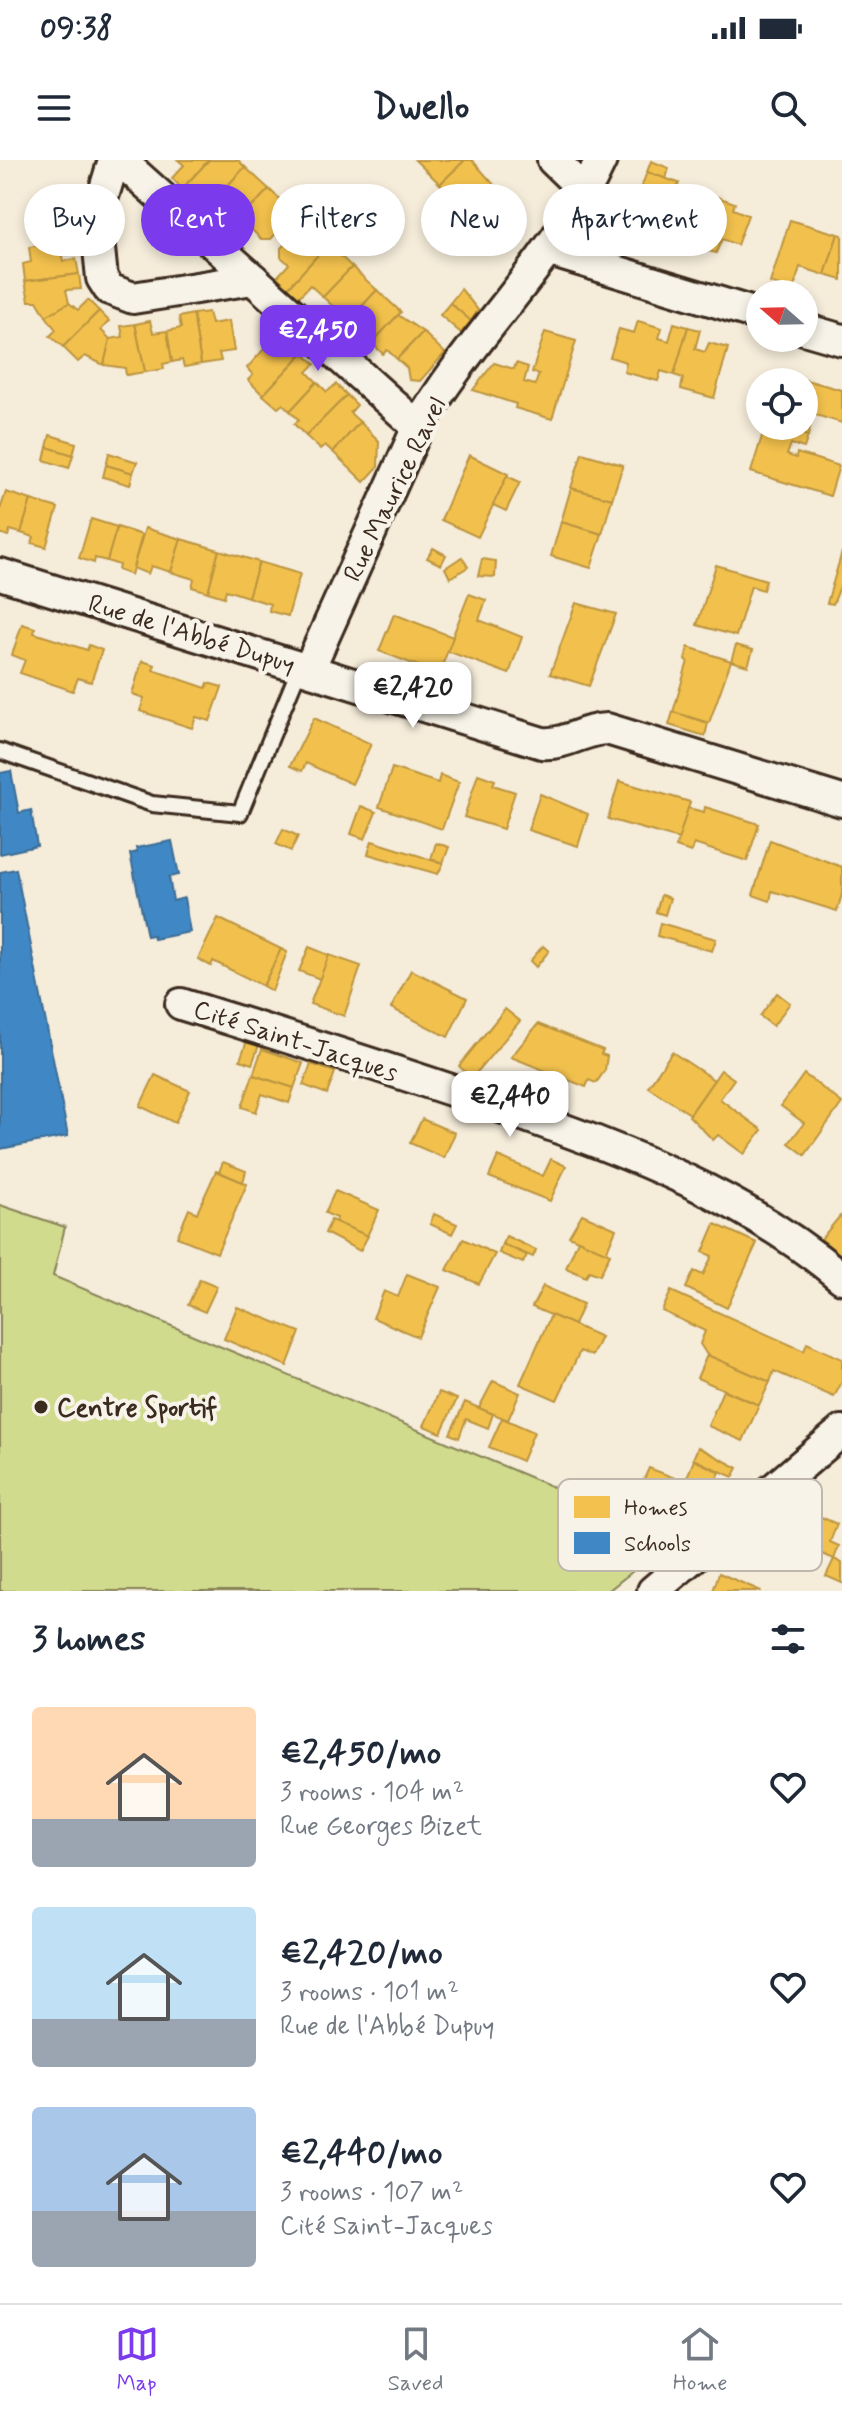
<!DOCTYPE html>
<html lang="en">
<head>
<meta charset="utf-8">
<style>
  :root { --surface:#fff; --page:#f6f6f7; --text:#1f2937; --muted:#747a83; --line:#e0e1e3; --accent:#7c3aed }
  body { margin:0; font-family:Mynerve,sans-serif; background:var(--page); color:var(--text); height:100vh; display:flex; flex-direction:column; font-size:30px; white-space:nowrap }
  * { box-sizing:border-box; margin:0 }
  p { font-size:26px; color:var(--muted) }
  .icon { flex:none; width:44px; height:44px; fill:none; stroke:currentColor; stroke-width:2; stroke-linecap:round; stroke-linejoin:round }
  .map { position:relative; height:1431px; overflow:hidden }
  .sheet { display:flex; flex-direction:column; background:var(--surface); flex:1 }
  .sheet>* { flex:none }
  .guide { position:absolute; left:24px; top:24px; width:794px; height:72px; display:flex; gap:16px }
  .needle { width:52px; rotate:290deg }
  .controls { position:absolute; left:746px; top:120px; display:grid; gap:16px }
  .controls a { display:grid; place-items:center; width:72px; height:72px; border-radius:50%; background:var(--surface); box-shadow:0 4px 12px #0003; font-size:40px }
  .price { position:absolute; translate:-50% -68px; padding:0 18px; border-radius:16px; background:#fff; color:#222; font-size:26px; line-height:52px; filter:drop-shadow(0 2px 4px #0008) }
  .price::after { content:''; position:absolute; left:50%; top:48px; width:24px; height:18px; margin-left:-12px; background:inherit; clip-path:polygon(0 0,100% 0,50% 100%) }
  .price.on { background:var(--accent); color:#fff }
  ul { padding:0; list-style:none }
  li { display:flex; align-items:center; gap:24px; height:200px; padding:0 32px }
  li span { display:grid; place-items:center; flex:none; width:224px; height:160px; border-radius:8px; color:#555 }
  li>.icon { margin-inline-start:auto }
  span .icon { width:96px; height:96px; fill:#fffc; stroke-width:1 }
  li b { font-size:34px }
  h2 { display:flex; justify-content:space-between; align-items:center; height:96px; padding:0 32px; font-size:34px }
  .pill { padding:0 28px; border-radius:36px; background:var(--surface); box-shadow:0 4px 12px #0003; font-size:28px; line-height:72px }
  .pill.on { background:var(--accent); color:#fff }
  .status { display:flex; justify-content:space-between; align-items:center; height:56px; padding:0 40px; background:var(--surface); direction:ltr }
  .status svg { height:22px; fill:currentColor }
  header { display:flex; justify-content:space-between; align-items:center; height:104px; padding:0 32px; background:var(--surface); font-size:36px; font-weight:800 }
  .menu { display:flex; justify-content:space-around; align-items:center; height:112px; border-top:2px solid var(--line); background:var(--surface); font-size:22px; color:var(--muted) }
  .menu a { display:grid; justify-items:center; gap:4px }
  .menu .on { color:var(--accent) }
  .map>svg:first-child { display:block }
  .green { fill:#d0db8d; stroke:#868256; stroke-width:2 }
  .homes { fill:#f2c14e; stroke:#bb9440; stroke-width:2 }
  .schools { fill:#3f88c5; stroke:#3e6c93; stroke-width:2 }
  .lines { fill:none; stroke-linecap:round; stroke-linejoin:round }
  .service-casing { stroke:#3b2a1e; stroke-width:20 }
  .minor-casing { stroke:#3b2a1e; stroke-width:36 }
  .service { stroke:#f7f3e8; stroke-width:14 }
  .minor { stroke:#f7f3e8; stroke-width:30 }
  .poi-dot { fill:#3b2a1e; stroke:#f7f3e8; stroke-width:3 }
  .labels { text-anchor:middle; stroke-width:8; stroke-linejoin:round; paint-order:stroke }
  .street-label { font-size:26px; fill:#3b2a1e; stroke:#f7f3e8 }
  .poi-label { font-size:26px; font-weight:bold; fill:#3b2a1e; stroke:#f7f3e8; text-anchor:start }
  .key { fill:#f7f3e8; stroke:#bfb7ab; stroke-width:2 }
  .key-label { font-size:22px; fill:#3b2a1e }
</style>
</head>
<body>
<div class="status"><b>09:38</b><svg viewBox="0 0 49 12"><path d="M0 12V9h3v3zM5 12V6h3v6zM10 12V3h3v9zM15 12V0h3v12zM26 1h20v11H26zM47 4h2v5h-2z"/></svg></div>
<header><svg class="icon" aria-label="menu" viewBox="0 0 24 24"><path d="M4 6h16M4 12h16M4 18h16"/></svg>Dwello<svg class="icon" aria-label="search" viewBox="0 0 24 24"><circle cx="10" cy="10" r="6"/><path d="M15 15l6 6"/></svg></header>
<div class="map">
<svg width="842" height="1431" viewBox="0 0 842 1431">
  <rect width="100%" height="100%" fill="#f5ecda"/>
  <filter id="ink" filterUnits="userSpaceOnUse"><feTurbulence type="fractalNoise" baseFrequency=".0125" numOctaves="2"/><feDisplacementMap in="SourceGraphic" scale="16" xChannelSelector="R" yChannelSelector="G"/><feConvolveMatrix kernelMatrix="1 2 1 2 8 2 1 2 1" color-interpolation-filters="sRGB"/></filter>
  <g filter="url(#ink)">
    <path class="green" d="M0,1045L65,1067L53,1116L674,1378L608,1431H0Z"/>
    <g class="homes">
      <path d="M178,0H209L182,29L172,18L184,5Z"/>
      <path d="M209,0H238L245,7L217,37L204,25L192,38L182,29Z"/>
      <path d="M415,0H465L440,24Z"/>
      <path d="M465,0H472L512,45L485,71L440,24Z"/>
      <path d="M651,1L669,8L666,19L647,12Z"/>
      <path d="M245,7L269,29L229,72L219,63L231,50L217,37Z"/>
      <path d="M647,12L679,23L675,34L686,37L669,85L656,80L663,61L652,57L648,69L628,62Z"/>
      <path d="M269,29L291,50L290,58L271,79H261L252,70L240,83L229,72Z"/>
      <path d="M703,32L735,43L733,49L748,55L737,85L722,79L716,93L698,88L702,75L691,72L684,89L669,85L686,37L700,42Z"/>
      <path d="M790,60L838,74L825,115L800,107L793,131L770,123Z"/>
      <path d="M302,66H308L328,84L288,128L277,117L289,104L281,97V88Z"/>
      <path d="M838,74L842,75V120L825,115Z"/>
      <path d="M59,82L63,101L76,99L79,114L25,121L23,104L31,102L29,87Z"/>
      <path d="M328,84L352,107L323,137L310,125L299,137L288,128Z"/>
      <path d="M352,107L377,130L337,173L326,163L338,151L323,137Z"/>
      <path d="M79,114L81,129L66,130L69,143L46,156L37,141H29L25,121Z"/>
      <path d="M461,129L478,150L471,161L450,143Z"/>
      <path d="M377,130L401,152L372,183L359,171L347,182L337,173Z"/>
      <path d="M88,140L99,151L63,187L50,176L56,170L46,156L69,143L78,150Z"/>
      <path d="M450,143L471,161L461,173L440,155Z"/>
      <path d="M99,151L109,161L101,170L110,179L104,205L85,196L78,202L63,187Z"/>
      <path d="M208,152L211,164L229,161L234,191L219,193L221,201L201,204L193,154Z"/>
      <path d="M193,154L201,204L184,207L182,200L172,202L167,171L181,168L179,157Z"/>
      <path d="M398,155L423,172L397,199L387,190L383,194L372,183Z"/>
      <path d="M150,161L153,173L167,171L172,202L163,204L164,209L145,212L135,164Z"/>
      <path d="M638,161L662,168L659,178L669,181L674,163L688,167L674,215L661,211L658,221L624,212L626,202L610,197L619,169L634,173Z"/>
      <path d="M135,164L145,212L126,215L125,208L104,205L110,179L123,177L121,166Z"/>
      <path d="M688,167L700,170L695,189L705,192L709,183L728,188L714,238L681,229L683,218L674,215Z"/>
      <path d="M423,172L445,193L420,221L409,220L407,208L397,199Z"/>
      <path d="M545,172L576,181L552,259L515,248L516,244L473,230L494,203L514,209L516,203L528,207L524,222L535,225L539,214L532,212Z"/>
      <path d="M272,180L283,191L292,183L303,193L263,235L248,220L253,215L247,208Z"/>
      <path d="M303,193L315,204L307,212L317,222L290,251L283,244L278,248L263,235Z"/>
      <path d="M781,213L842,230V263L809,253L810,248L804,246V222H778Z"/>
      <path d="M317,222L327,232L336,224L347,235L306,276L294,264L299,260L290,251Z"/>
      <path d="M347,235L357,245L350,253L360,262L333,292L325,285L320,289L306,276Z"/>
      <path d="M804,259L812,261L808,276L775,266H804Z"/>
      <path d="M360,262L379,281L378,307L364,322L333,292Z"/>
      <path d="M769,266L808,276L804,288L791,284L787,295L796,298L797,293L839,306L830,336L751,312L763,273L767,274Z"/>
      <path d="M50,275L76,283L73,295L47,287Z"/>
      <path d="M47,287L73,295L69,308L44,300Z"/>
      <path d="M109,293L137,302L133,313L106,305Z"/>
      <path d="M582,293L623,305L612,339L571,328Z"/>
      <path d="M469,295L508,314L478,377L441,360Z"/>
      <path d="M106,305L133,313L130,325L103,317Z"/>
      <path d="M507,316L520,322L506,351L493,345Z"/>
      <path d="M571,328L612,339L602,374L561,362Z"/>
      <path d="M6,332L31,340L21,373L10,370L8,376L0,373V350Z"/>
      <path d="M31,340L58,348L46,387L32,383L34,377L21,373Z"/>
      <path d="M91,359L117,367L107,401L95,398L94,403L79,398Z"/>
      <path d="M561,362L602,374L591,408L551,396Z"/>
      <path d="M117,367L142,375L131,415L118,410L119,405L107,401Z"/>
      <path d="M145,368L181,379L171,412L151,406L148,414L133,408Z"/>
      <path d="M181,379L219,390L208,432L192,427L194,419L171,412Z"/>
      <path d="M433,388L446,395L441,405L427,398Z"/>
      <path d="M219,390L259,402L248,437L226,430L224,437L208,432Z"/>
      <path d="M842,392V422L833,444L827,443Z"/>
      <path d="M462,397L468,407L450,418L445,408Z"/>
      <path d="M482,399L496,401L495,417L478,416Z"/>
      <path d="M259,402L300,414L288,456L269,451L270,444L248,437Z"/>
      <path d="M716,405L766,420L763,430L751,426L736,476L697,465Z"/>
      <path d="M469,434L486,440L479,460L522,477L509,514L447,491Z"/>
      <path d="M576,443L616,454L589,526L550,514Z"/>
      <path d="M394,454L453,477L439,514L379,491Z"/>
      <path d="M22,464L35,468L34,473L87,490L89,485L102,490L91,522L78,518L73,531L20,513L25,500L12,495Z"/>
      <path d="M736,485L753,490L748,506L731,501Z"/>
      <path d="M688,487L731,501L709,563L673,552L688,501L685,500Z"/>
      <path d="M142,501L155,505L153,510L206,528L208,523L222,527L210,561L196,557L192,568L140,551L144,538L132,534Z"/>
      <path d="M673,552L708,563L705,576L669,565Z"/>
      <path d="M314,558L371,584L352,624L306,603L302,611L290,606Z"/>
      <path d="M392,608L438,623L440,615L459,622L442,669L379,647Z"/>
      <path d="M478,614L495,620L493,625L515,632L503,669L464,657Z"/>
      <path d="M619,621L690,642L679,679L608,659Z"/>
      <path d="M540,634L588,654L578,686L528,670Z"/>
      <path d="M361,646L376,652L365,679L351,674Z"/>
      <path d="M705,647L759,664L747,701L694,684L691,692L676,687L688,648L704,652Z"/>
      <path d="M283,669L298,676L291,691L276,684Z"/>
      <path d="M770,680L842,707V734L837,751L772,731L770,741L753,735Z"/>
      <path d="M372,681L420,696L443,704L438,714L368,694Z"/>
      <path d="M436,683L449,687L443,703L431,699Z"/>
      <path d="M661,735L670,738L665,755L656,752Z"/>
      <path d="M218,758L281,789L263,826L213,801L211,806L198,799Z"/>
      <path d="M660,763L716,779L712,791L657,776Z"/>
      <path d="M543,786L549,791L536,807L530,801Z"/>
      <path d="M309,787L329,795L320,819L299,811Z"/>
      <path d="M281,789L287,792L272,831L263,826Z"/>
      <path d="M329,795L361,806L344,856L310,844Z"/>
      <path d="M411,810L467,838L448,877L391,848Z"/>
      <path d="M777,833L790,843L773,866L760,856Z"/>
      <path d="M505,849L520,861L472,918L459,906Z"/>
      <path d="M538,864L603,890L601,894L607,896L605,910L596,923L589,920L586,927L511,897Z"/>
      <path d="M248,878L260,882L252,904L240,900Z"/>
      <path d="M262,889L303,903L294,928L253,915Z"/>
      <path d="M672,892L714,920L690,954L648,927Z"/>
      <path d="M311,904L335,912L327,934L303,925Z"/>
      <path d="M721,910L734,919L720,939L762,970L744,994L718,975L713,980L689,956Z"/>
      <path d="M804,914L842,943L805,995L789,983L804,963L781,946Z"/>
      <path d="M155,915L190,931L175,963L140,946Z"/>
      <path d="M253,915L294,928L289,943L262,934L256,952L242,947Z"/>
      <path d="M422,959L455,973L444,998L410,983Z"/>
      <path d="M498,996L543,1016L551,999L566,1006L550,1041L489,1017Z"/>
      <path d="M223,1002L246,1011L243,1022L219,1012Z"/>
      <path d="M216,1011L247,1024L217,1093L177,1077L189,1049L197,1053Z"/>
      <path d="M335,1031L379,1050L367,1076L335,1062L337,1058L325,1053Z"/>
      <path d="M434,1054L457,1064L452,1074L430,1064Z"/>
      <path d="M582,1054L616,1069L606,1093L569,1076Z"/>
      <path d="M840,1056L842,1057V1096L821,1079Z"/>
      <path d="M331,1060L368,1076L360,1091L325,1073Z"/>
      <path d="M715,1064L757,1083L727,1148L686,1128L694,1111L703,1115L712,1096L703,1092Z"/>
      <path d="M506,1076L536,1090L533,1097L502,1084Z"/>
      <path d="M463,1079L495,1094L479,1124L447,1110Z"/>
      <path d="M578,1080L610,1094L600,1115L589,1111L586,1117L566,1108Z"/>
      <path d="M502,1084L527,1095L523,1103L499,1093Z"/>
      <path d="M407,1114L440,1127L418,1177L373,1158L384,1131L398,1137Z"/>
      <path d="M200,1119L217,1126L205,1152L188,1145Z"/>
      <path d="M543,1126L583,1144L574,1165L532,1147Z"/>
      <path d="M671,1131L804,1191L807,1183L842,1199V1222L834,1237L774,1211L770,1222L707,1195L700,1184L705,1171L662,1151Z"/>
      <path d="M237,1147L300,1172L287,1206L224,1179Z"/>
      <path d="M551,1155L601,1177L592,1196L580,1191L557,1240L520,1224Z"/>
      <path d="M707,1195L770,1222L759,1245L697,1218Z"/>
      <path d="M493,1221L520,1233L508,1260L479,1248Z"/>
      <path d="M723,1230L759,1245L743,1281L708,1266Z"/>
      <path d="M439,1232L457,1239L441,1273L424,1266Z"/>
      <path d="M465,1242L493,1254L488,1268L466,1259L459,1278L450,1274Z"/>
      <path d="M502,1258L534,1272L522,1301L489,1287Z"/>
      <path d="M698,1287L738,1308L733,1317L693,1299Z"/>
      <path d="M694,1300L720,1312L705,1345L644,1319L649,1308L685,1322Z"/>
      <path d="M798,1347L837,1364L830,1382L839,1386L834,1399L784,1378Z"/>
      <path d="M834,1399L842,1403V1423L826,1416Z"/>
      <path d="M719,1413L761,1431H713Z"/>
    </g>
    <g class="schools">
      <path d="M11,611L19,653L31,650L37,686L0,694V613Z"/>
      <path d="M172,681L179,715L169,717L173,741L184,738L190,772L154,779L153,775L147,776L130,694L137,692L136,688Z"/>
      <path d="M16,709L68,976L0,989V712Z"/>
    </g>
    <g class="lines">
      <g class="service-casing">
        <path id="service" d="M0,591L152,644L240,653L300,507"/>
      </g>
      <g class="minor-casing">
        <g id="minor">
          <path d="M114,0L96,59L102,118L109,129L133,138L253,119"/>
          <path d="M120,0L418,267"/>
          <path d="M553,0L586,32"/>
          <path d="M550,91L760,155"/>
          <path d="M804,169L842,180"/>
          <path d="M0,414L542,583C567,585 584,569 607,569L842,641"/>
          <path d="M309,509L418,267C473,172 554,103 601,0"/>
          <path d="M181,844C293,879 405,913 515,952C635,995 743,1035 842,1118"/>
          <path d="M653,1431L842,1271"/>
        </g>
      </g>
      <use href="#service" class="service"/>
      <use href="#minor" class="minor"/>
    </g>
  </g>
  <circle class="poi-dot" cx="41" cy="1247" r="8"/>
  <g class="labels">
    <g class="street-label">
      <text transform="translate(394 329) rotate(-64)" y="9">Rue Maurice Ravel</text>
      <text transform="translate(192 473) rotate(17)" y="9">Rue de l'Abbé Dupuy</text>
      <text transform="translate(296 880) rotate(18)" y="9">Cité Saint-Jacques</text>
    </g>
    <g class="poi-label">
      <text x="57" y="1256">Centre Sportif</text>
    </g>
  </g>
  <rect x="558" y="1319" width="264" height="92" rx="12" class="key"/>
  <rect x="574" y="1336" width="36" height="22" fill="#f2c14e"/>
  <rect x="574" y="1372" width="36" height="22" fill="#3f88c5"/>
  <g class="key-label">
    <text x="624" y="1355">Homes</text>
    <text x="624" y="1391">Schools</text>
  </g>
</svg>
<div class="controls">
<a><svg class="needle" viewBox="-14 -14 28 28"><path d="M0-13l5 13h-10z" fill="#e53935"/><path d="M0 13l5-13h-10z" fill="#747a83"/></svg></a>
<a><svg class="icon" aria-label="locate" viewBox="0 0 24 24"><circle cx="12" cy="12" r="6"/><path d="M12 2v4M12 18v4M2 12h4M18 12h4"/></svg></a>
</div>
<b class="price on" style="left:318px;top:213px">€2,450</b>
<b class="price" style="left:413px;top:570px">€2,420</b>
<b class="price" style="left:510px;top:979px">€2,440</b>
<div class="guide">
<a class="pill">Buy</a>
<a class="pill on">Rent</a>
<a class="pill">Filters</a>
<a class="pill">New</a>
<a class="pill">Apartment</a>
</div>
</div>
<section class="sheet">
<h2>3 homes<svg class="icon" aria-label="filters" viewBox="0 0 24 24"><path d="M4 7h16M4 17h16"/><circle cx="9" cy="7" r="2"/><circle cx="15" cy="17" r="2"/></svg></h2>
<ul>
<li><span style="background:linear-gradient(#ffd9b3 70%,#9aa5b1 0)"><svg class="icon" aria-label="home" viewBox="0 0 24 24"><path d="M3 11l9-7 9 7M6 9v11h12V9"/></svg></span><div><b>€2,450/mo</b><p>3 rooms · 104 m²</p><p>Rue Georges Bizet</p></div><svg class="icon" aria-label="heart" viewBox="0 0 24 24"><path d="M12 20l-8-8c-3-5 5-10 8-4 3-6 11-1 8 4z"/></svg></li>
<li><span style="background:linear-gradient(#bfe0f5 70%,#9aa5b1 0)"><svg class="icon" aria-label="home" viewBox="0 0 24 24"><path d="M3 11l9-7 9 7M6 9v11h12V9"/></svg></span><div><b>€2,420/mo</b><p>3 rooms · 101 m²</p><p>Rue de l'Abbé Dupuy</p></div><svg class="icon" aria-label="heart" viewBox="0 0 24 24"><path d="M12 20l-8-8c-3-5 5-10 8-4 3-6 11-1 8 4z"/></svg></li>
<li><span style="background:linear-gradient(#a9c7e8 65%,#9aa5b1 0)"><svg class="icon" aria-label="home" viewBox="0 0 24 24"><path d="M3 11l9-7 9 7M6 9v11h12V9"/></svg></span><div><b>€2,440/mo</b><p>3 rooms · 107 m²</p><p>Cité Saint-Jacques</p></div><svg class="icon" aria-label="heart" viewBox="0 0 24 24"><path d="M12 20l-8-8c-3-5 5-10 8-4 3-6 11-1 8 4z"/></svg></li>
</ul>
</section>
<nav class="menu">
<a class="on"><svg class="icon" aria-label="map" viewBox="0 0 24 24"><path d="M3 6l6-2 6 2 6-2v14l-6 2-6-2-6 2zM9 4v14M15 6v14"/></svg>Map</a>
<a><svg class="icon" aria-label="saved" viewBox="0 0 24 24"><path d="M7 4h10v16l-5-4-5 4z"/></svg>Saved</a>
<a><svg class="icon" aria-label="home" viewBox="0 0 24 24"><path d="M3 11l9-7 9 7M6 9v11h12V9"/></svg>Home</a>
</nav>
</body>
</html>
